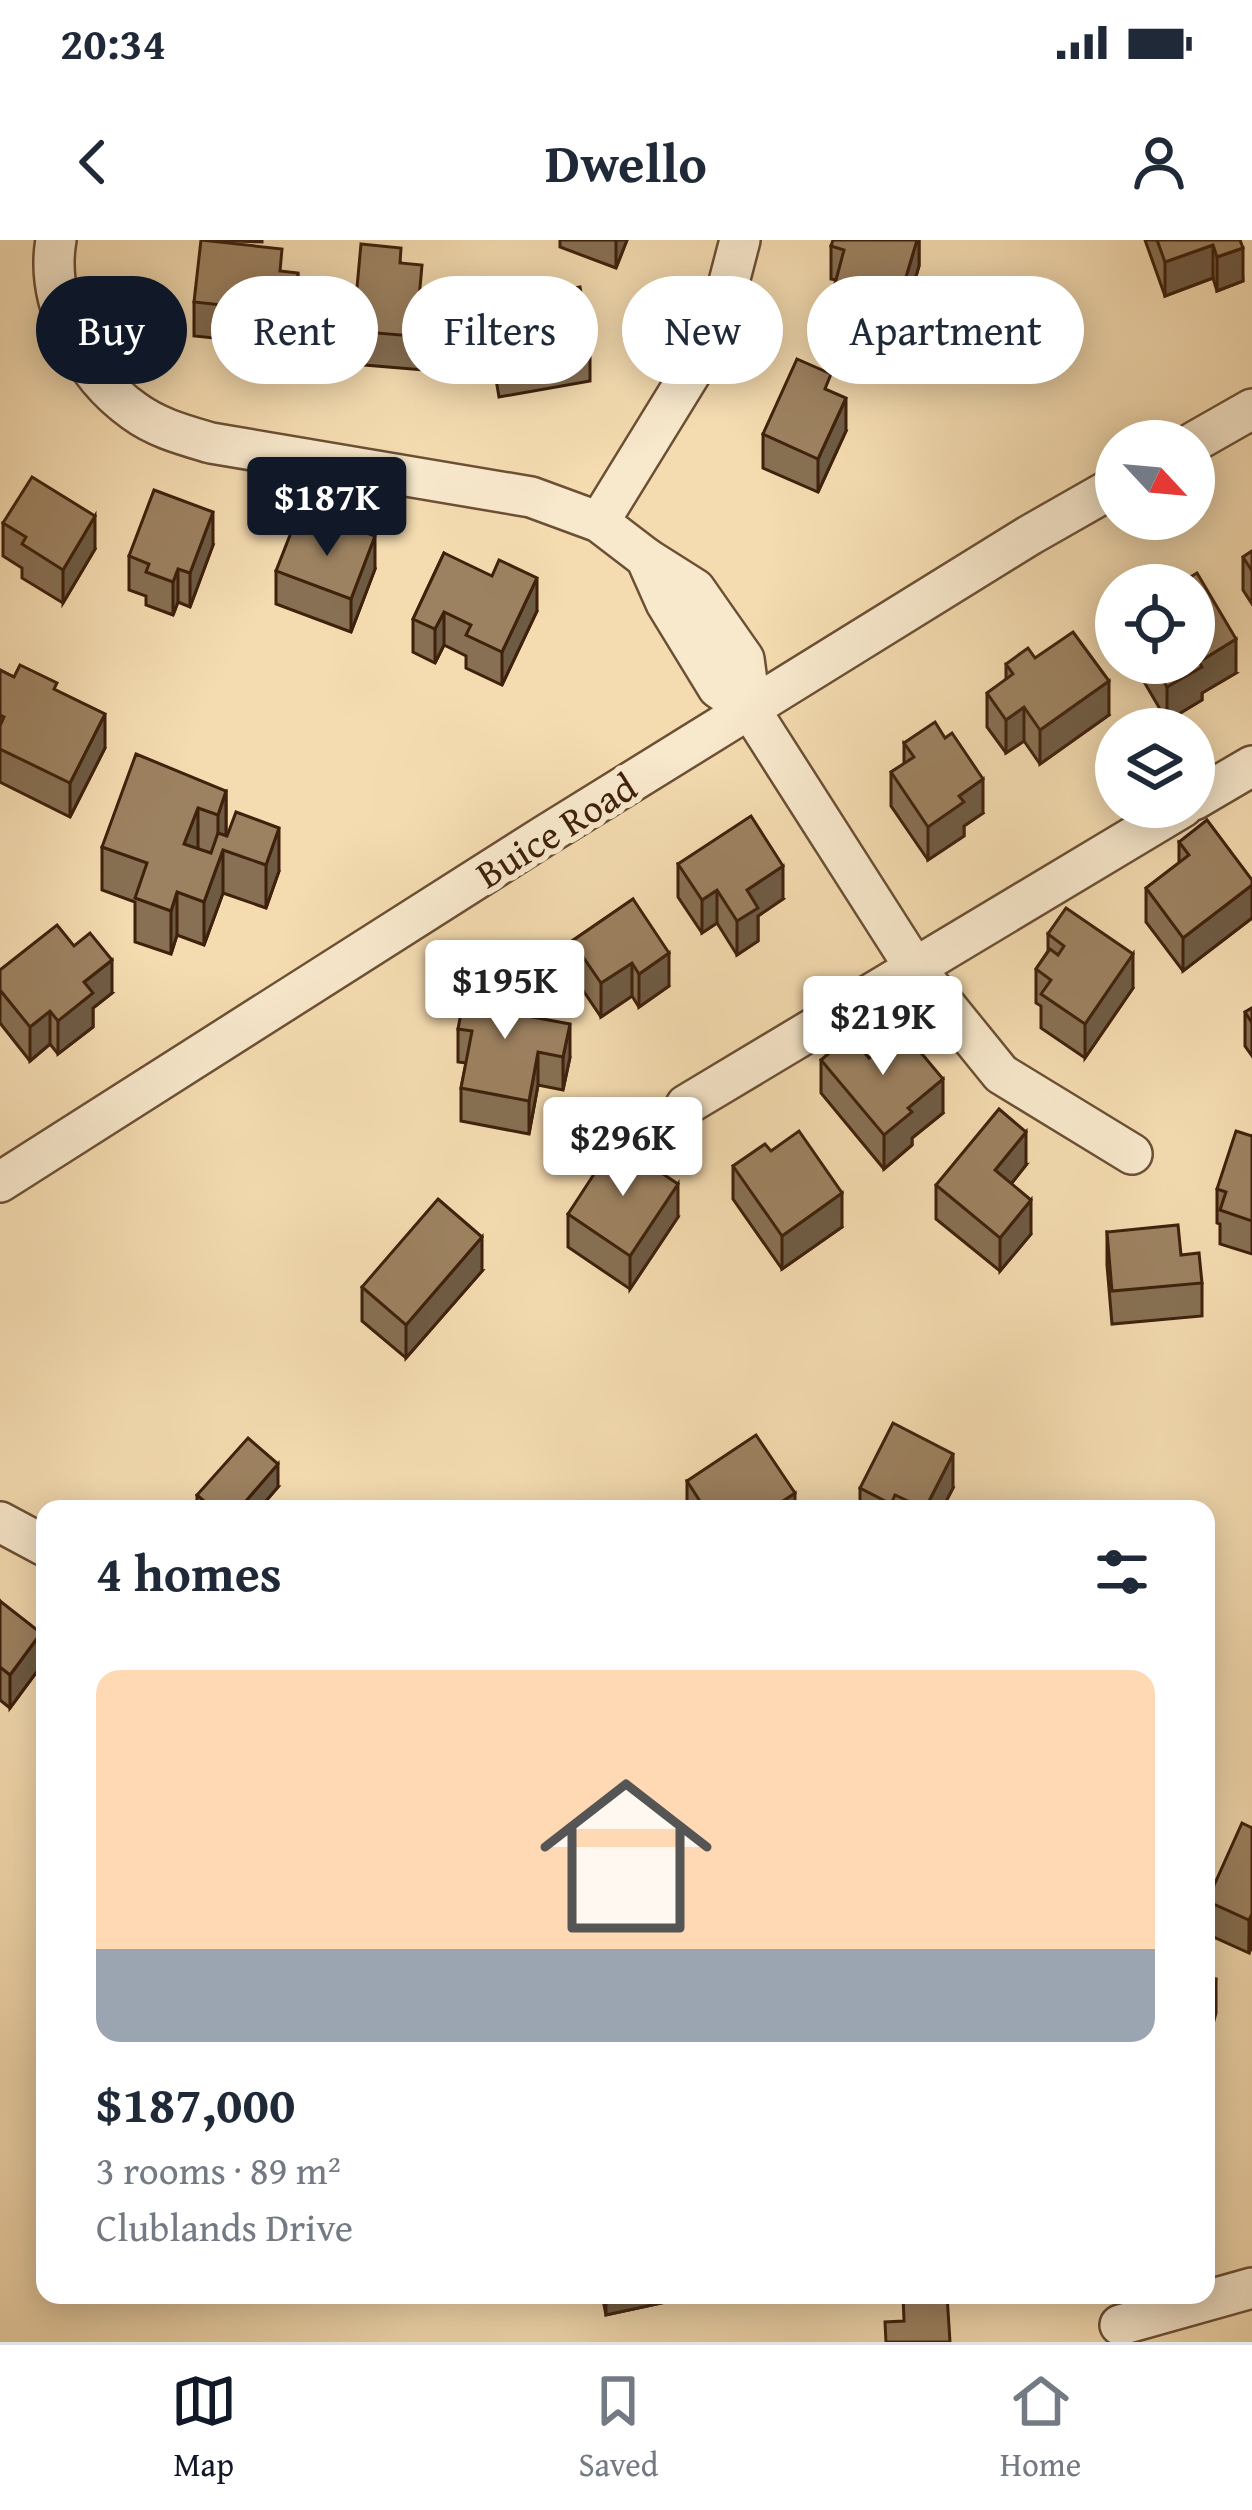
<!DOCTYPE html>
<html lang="en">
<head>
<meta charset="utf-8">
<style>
  :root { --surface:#fff; --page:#f6f6f7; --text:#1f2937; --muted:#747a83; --line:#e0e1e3; --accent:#111827 }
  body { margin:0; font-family:"Gentium Book Plus",serif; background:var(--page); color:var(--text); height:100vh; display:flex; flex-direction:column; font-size:45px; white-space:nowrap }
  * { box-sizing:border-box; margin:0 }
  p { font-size:39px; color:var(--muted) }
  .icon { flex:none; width:66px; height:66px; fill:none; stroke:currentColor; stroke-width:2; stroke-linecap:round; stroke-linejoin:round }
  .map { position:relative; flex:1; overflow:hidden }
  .details { position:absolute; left:36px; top:1260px; width:1179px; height:804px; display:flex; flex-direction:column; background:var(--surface); border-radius:24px; box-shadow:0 6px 30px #0003 }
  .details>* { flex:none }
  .hud { position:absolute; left:36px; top:36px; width:1182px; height:108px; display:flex; gap:24px }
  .needle { width:78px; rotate:116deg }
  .fabs { position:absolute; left:1095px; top:180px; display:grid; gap:24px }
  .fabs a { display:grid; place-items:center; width:120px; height:120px; border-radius:50%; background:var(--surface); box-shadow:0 6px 30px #0003; font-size:60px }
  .price { position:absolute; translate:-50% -102px; padding:0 27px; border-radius:12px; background:#fff; color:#222; font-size:39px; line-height:78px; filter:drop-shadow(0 3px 6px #0008) }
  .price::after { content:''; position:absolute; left:50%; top:72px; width:36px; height:27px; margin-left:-18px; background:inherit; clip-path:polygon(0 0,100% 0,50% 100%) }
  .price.on { background:var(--accent); color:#fff }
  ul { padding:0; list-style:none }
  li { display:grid; align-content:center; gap:24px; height:636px; padding:0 60px }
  li span { display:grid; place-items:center; height:372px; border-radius:24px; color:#555 }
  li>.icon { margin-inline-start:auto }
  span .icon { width:216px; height:216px; fill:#fffc; stroke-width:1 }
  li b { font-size:51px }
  h2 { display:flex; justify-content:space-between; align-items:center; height:144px; padding:0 60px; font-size:51px }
  .pill { padding:0 42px; border-radius:54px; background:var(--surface); box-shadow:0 6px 30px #0003; font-size:42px; line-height:108px }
  .pill.on { background:var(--accent); color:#fff }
  .status { display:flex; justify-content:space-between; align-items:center; height:84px; padding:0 60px; background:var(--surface); direction:ltr }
  .status svg { height:33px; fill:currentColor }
  header { display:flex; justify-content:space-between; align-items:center; height:156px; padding:0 60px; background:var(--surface); font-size:54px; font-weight:600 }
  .tab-bar { display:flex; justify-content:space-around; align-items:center; height:168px; border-top:3px solid var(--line); background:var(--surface); font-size:33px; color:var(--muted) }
  .tab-bar a { display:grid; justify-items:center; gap:6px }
  .tab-bar .on { color:var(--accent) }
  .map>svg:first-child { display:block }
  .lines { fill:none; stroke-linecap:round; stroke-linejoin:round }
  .minor-casing { stroke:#6c5035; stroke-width:44 }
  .minor { stroke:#f8e8cc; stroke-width:39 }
  .wall { fill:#877053; stroke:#3f210c; stroke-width:3 }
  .shaded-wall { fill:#6e5b44; stroke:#3f210c; stroke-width:3 }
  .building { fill:#9d8261; stroke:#3f210c; stroke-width:3 }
  .labels { text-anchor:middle; stroke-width:12; stroke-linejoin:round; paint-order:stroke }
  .street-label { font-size:39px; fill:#3f210c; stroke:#f8e8cc }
</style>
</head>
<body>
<div class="status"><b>20:34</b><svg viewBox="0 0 49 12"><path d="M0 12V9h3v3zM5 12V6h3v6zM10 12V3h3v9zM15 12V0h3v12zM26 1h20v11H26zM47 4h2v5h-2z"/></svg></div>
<header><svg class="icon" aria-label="back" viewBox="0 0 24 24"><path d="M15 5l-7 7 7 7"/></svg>Dwello<svg class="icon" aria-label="person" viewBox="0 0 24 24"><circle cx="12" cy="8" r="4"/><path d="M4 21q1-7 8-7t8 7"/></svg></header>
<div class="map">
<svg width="1252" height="2102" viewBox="0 0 1252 2102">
  <rect width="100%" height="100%" fill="#f4dbb0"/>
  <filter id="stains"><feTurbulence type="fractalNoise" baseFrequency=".00167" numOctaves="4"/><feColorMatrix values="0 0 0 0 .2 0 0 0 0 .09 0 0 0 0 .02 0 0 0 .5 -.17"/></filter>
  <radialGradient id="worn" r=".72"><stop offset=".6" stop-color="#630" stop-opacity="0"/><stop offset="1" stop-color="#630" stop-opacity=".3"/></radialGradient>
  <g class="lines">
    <g class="minor-casing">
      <g id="minor">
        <path d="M56,0C45,63 83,135 134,171C157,188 184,195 211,203L531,257L599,282L646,318L666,363L718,448L751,471L915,728L1001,834L1132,914"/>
        <path d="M1194,202L1252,169"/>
        <path d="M599,282L695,126L723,65L740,0"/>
        <path d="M646,318L695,349L744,419L751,471"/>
        <path d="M1194,560L1252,526"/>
        <path d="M686,865L1183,567"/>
        <path d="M0,942L544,596L1030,295L1116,246"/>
        <path d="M0,1282L45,1306"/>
        <path d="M1120,2085L1252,2048"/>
      </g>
    </g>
    <use href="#minor" class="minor"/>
  </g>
  <g class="wall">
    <path d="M207,0H262V2Z"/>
    <path d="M560,0H627L616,28L560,7Z"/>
    <path d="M919,0V26L903,80L889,76L881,102L832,88V55L836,40L831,39V6Z"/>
    <path d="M1145,0H1240L1243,41L1217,51L1213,38L1165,56Z"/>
    <path d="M401,23L439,94L435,131L353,124V91Z"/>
    <path d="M282,32L298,66L294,106L194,96V62Z"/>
    <path d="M487,53L528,56L590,108V141L499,157L487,86Z"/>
    <path d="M846,191L818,252L763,228V194Z"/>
    <path d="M3,283L95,309L63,363L22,338V328L3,316Z"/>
    <path d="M213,305L190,367L178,362L173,375L146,365V356L129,350V316Z"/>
    <path d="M1252,311V364L1243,350V317Z"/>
    <path d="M444,313L537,371L502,445L466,428V416L444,405L435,423L413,412V379Z"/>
    <path d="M375,329L351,392L276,364V331Z"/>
    <path d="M1035,418L1109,475L1040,524L1024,501L1006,513L987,487V453L1006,440V424Z"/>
    <path d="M1133,423H1194L1236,433L1202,453V460L1167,481Z"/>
    <path d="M0,430L14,437L57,451L105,508L70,577L0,542Z"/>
    <path d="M904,503L983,573L964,586V596L928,620L891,566V532L904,524Z"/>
    <path d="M226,551V596L279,631L266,668L223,653L204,705L177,695L171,714L135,702V662L102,650V607Z"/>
    <path d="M1179,602L1252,640V678L1183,731L1146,682V648L1179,623Z"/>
    <path d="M678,624L783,659L758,676V701L737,715L717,683L702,693L678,657Z"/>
    <path d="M633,659L669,746L639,767L632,756L601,777L572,734V701Z"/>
    <path d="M1048,694L1133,748L1085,818L1041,788V766L1036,763V729L1048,711Z"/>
    <path d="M0,730L112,753L93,768V787L58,814L50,804L30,821L0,783Z"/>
    <path d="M1252,768V816L1245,806V772Z"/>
    <path d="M515,774L570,817L563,850L538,845L529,894L461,881V848L466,823L458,822V789Z"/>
    <path d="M869,818L943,873L912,898V905L884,929L821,853V820Z"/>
    <path d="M1252,896V1014L1220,1004V984L1217,983V949Z"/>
    <path d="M771,911L842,987L782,1029L733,959V926Z"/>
    <path d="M1026,925L1011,944L1031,994L1000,1031L936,979V945Z"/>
    <path d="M568,974L678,977L630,1049L568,1007Z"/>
    <path d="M1107,992L1181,1015L1202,1043V1076L1112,1084L1107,1025Z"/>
    <path d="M482,1031L406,1118L362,1081V1047Z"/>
    <path d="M687,1241L795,1269H687Z"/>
    <path d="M278,1247L259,1269H197V1255Z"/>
    <path d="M860,1248H953L942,1269H860Z"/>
    <path d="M0,1361L41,1426L10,1468L0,1460Z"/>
    <path d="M1252,1588L1249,1713L1207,1694V1661Z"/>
    <path d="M602,2055H689V2057L606,2075Z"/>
  </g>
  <g class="shaded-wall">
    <path d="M616,0H627L616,28Z"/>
    <path d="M917,0H919V26L903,80V47Z"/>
    <path d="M1213,5V38L1165,56V22Z"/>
    <path d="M1243,8V41L1217,51V17Z"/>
    <path d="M298,33V66L294,106V73Z"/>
    <path d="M889,42V76L881,102V69Z"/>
    <path d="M439,61V94L435,131V98Z"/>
    <path d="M846,158V191L818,252V219Z"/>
    <path d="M213,272V305L190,367V333Z"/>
    <path d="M95,276V309L63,363V330Z"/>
    <path d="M375,296V329L351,392V359Z"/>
    <path d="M178,329V362L173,375V342Z"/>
    <path d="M537,338V371L502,445V412Z"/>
    <path d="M444,372V405L435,423V389Z"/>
    <path d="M1236,399V433L1202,453V460L1167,481V447L1199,422Z"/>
    <path d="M1109,441V475L1040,524V490Z"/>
    <path d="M1024,467V501L1006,513V480Z"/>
    <path d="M105,474V508L70,577V543Z"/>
    <path d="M983,539V573L964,586V596L928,620V587L959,556Z"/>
    <path d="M226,551V594L218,618V575Z"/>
    <path d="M198,568V611L184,604Z"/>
    <path d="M279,588V631L266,668V625Z"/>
    <path d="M223,610V653L204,705V662Z"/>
    <path d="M783,626V659L758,676V701L737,715V681L747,650Z"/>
    <path d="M1252,645V678L1183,731V698Z"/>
    <path d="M717,650V683L702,693V660Z"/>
    <path d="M177,652V695L171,714V671Z"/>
    <path d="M669,713V746L639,767V734Z"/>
    <path d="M1133,714V748L1085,818V784Z"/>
    <path d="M112,720V753L93,768V787L58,814V781L84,742Z"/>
    <path d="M632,723V756L601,777V743Z"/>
    <path d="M50,771V804L30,821V787Z"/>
    <path d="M570,784V817L563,850V817Z"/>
    <path d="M538,812V845L529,894V861Z"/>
    <path d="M943,839V873L912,898V905L884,929V895L908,868Z"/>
    <path d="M1026,892V925L995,964V930Z"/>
    <path d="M678,944V977L630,1049V1016Z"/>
    <path d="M842,953V987L782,1029V996Z"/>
    <path d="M1031,960V994L1000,1031V998Z"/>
    <path d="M482,997V1031L406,1118V1085Z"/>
    <path d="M953,1214V1248L942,1269H925Z"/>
    <path d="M278,1224V1247L259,1269H239Z"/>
    <path d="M795,1253V1269H771Z"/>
    <path d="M41,1393V1426L10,1468V1435Z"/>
    <path d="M1252,1674V1707L1249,1713V1680Z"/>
    <path d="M1216,1739V1773L1206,1810V1777Z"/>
    <path d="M606,2055H689V2057L606,2075Z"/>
  </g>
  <g class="building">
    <path d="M201,0L282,9L280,31L298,33L294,73L194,62Z"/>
    <path d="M833,0H917L903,47L889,42L881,69L832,55L844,10L831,6Z"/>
    <path d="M1157,0H1240L1243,8L1217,17L1213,5L1165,22Z"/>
    <path d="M361,4L401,8L400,23L422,25L419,59L439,61L435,98L353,91Z"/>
    <path d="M526,46L528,56L580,47L590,108L499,124L487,53Z"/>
    <path d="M797,119L831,134L825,149L846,158L818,219L763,194Z"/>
    <path d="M32,237L95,276L63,330L22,304L26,297L3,283Z"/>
    <path d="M154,250L213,272L190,333L178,329L173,342L146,332L149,324L129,316Z"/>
    <path d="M340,283L375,296L351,359L276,331L294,285L334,300Z"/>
    <path d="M1252,311V331L1243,317Z"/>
    <path d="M444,313L492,336L499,320L537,338L502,412L466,395L471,385L444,372L435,389L413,379Z"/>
    <path d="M1197,333L1236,399L1199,422L1202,427L1167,447L1153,423H1194V345H1177Z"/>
    <path d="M1073,392L1109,441L1040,490L1024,467L1006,480L987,453L1013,434L1006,424L1028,408L1035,418Z"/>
    <path d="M20,425L57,443L54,449L105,474L70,543L0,509V486L4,477L0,475V430L14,437Z"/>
    <path d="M935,482L945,498L952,493L983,539L959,556L964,562L928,587L891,532L914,517L904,503Z"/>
    <path d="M136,514L226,551L218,575L198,568L184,604L211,613L218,593L227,596L236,572L279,588L266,625L223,610L204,662L177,652L171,671L135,658L147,623L102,607Z"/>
    <path d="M751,576L783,626L747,650L758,668L737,681L717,650L702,660L678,624Z"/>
    <path d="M1207,580L1252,640V645L1183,698L1146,648L1189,615L1179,602Z"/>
    <path d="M633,659L669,713L639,734L632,723L601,743L572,701Z"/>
    <path d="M1066,668L1133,714L1085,784L1041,754L1051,740L1036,729L1050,709L1058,715L1064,706L1048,694Z"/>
    <path d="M57,685L74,706L90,693L112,720L84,742L93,753L58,781L50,771L30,787L0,750V730Z"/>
    <path d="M467,741L515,750L511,773L570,784L563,817L538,812L529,861L461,848L472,791L458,789Z"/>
    <path d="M1252,768V783L1245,772Z"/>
    <path d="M902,790L943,839L908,868L912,872L884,895L821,820L850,795L869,818Z"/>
    <path d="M999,869L1026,892L995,930L1031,960L1000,998L936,945Z"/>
    <path d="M799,891L842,953L782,996L733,926L765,904L771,911Z"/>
    <path d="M1236,891L1252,896V981L1220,970L1226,952L1217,949Z"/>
    <path d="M615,902L678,944L630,1016L568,974Z"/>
    <path d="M438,959L482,997L406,1085L362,1047Z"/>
    <path d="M1178,985L1181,1015L1199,1013L1202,1043L1112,1051L1107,992Z"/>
    <path d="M893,1183L953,1214L925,1269L895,1255L891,1264L860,1248Z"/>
    <path d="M756,1195L795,1253L771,1269H764L759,1262L748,1269H705L687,1241Z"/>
    <path d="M248,1198L278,1224L239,1269H213L197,1255Z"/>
    <path d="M0,1361L41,1393L10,1435L0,1427Z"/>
    <path d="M1242,1583L1252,1588V1674L1249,1680L1207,1661Z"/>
    <path d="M1206,1737L1216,1739L1206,1777Z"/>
    <path d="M903,2055H947L950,2102H886L885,2082L904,2081Z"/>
  </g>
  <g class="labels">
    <g class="street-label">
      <text transform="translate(556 590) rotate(-32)" y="14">Buice Road</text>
    </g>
  </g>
  <rect width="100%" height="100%" filter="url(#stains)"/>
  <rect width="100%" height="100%" fill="url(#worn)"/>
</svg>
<div class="fabs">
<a><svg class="needle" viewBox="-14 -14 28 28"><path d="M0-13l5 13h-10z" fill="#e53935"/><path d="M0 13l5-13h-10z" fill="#747a83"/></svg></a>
<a><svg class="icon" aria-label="locate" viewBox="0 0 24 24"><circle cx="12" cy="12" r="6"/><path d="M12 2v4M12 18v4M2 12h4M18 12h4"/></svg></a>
<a><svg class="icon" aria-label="layers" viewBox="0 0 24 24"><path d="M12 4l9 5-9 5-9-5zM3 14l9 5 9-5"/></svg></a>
</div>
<b class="price on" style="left:327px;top:319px">$187K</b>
<b class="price" style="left:505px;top:802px">$195K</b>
<b class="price" style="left:883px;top:838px">$219K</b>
<b class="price" style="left:623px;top:959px">$296K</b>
<div class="hud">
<a class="pill on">Buy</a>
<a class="pill">Rent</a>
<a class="pill">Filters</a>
<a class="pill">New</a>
<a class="pill">Apartment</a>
</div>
<section class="details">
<h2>4 homes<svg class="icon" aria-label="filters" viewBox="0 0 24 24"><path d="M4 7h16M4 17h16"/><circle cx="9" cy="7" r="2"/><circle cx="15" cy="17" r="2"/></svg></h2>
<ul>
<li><span style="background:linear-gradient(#ffd9b3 75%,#9aa5b1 0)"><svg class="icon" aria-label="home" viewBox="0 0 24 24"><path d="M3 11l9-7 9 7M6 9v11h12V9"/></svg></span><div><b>$187,000</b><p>3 rooms · 89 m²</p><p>Clublands Drive</p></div></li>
</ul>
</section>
</div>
<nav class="tab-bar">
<a class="on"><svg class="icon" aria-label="map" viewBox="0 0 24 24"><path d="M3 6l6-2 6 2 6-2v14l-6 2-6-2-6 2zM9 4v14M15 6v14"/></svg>Map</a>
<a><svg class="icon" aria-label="saved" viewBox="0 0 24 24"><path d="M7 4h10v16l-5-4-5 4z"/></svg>Saved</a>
<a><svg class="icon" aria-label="home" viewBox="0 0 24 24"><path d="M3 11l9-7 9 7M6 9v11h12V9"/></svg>Home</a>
</nav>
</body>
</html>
